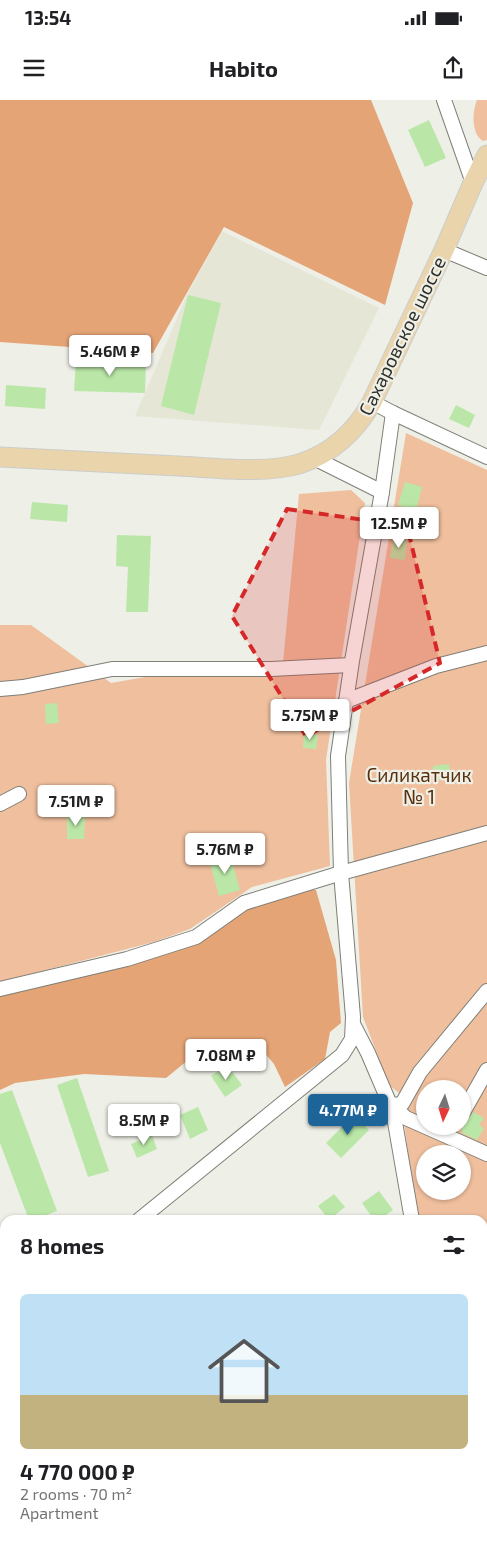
<!DOCTYPE html>
<html lang="en">
<head>
<meta charset="utf-8">
<style>
  :root { --surface:#fff; --page:#f2f2f2; --text:#202124; --muted:#757577; --line:#e0e0e0; --accent:#1d6599 }
  body { margin:0; font-family:"Exo 2",sans-serif; background:var(--page); color:var(--text); height:100vh; display:flex; flex-direction:column; font-size:19px; white-space:nowrap }
  * { box-sizing:border-box; margin:0 }
  p { font-size:16px; color:var(--muted) }
  .icon { flex:none; width:28px; height:28px; fill:none; stroke:currentColor; stroke-width:2; stroke-linecap:round; stroke-linejoin:round }
  .map { position:relative; flex:1; overflow:hidden }
  .sheet { position:absolute; left:0px; top:1115px; width:488px; height:336px; display:flex; flex-direction:column; background:var(--surface); border-radius:15px 15px 0 0; box-shadow:0 1px 4px #0004 }
  .sheet>* { flex:none }
  .needle { width:32px; rotate:184deg }
  .fabs { position:absolute; left:416px; top:980px; display:grid; gap:10px }
  .fabs a { display:grid; place-items:center; width:55px; height:55px; border-radius:50%; background:var(--surface); box-shadow:0 1px 4px #0004; font-size:25px }
  .price { position:absolute; translate:-50% -42px; padding:0 11px; border-radius:5px; background:#fff; color:#222; font-size:16px; line-height:32px; filter:drop-shadow(0 1px 2px #0008) }
  .price::after { content:''; position:absolute; left:50%; top:30px; width:15px; height:11px; margin-left:-8px; background:inherit; clip-path:polygon(0 0,100% 0,50% 100%) }
  .price.selected { background:var(--accent); color:#fff }
  ul { padding:0; list-style:none }
  li { display:grid; align-content:center; gap:10px; height:265px; padding:0 20px }
  li+li { border-top:1px solid var(--line) }
  li span { display:grid; place-items:center; height:155px; border-radius:8px; color:#555 }
  li>.icon { margin-inline-start:auto }
  span .icon { width:90px; height:90px; fill:#fffc; stroke-width:1 }
  li b { font-size:21px }
  h2 { display:flex; justify-content:space-between; align-items:center; height:60px; padding:0 20px; font-size:21px }
  .status { display:flex; justify-content:space-between; align-items:center; height:35px; padding:0 25px; background:var(--surface); direction:ltr }
  .status svg { height:14px; fill:currentColor }
  header { display:flex; justify-content:space-between; align-items:center; height:65px; padding:0 20px; background:var(--surface); font-size:22px; font-weight:700 }
  .map>svg:first-child { display:block }
  .built { fill:#e5e6d5 }
  .green { fill:#efbf9e; fill-rule:evenodd }
  .forest { fill:#e5a476 }
  .building { fill:#bae7a7 }
  .lines { fill:none; stroke-linecap:round; stroke-linejoin:round }
  .minor-casing { stroke:#7f7f77; stroke-width:16 }
  .major-casing { stroke:#cdcdcc; stroke-width:21 }
  .minor { stroke:#fff; stroke-width:14 }
  .major { stroke:#e9d4ac; stroke-width:19 }
  .marked { fill:#d62828; fill-opacity:0.2; stroke:#d62828; stroke-width:4; stroke-dasharray:10 6; stroke-linejoin:round }
  .labels { text-anchor:middle; stroke-width:4.5; stroke-linejoin:round; paint-order:stroke }
  .street-label { font-size:19px; fill:#2f2f2c; stroke:#eeefe6 }
  .park-label { font-size:19px; fill:#592f0c; stroke:#eeefe6 }
</style>
</head>
<body>
<div class="status"><b>13:54</b><svg viewBox="0 0 49 12"><path d="M0 12V9h3v3zM5 12V6h3v6zM10 12V3h3v9zM15 12V0h3v12zM26 1h20v11H26zM47 4h2v5h-2z"/></svg></div>
<header><svg class="icon" aria-label="menu" viewBox="0 0 24 24"><path d="M4 6h16M4 12h16M4 18h16"/></svg>Habito<svg class="icon" aria-label="share" viewBox="0 0 24 24"><path d="M12 15V3M7 8l5-5 5 5M5 13v7h14v-7"/></svg></header>
<div class="map">
<svg width="487" height="1451" viewBox="0 0 487 1451">
  <rect width="100%" height="100%" fill="#eeefe6"/>
  <g class="built">
    <path d="M222,131L379,208L319,330L135,316L187,195Z"/>
    <path d="M0,1295L5,1297V1446H92L95,1451H0Z"/>
  </g>
  <g class="green">
    <path d="M477,0H487V40L483,41C471,34 472,12 477,0Z"/>
    <path d="M406,333L487,370V883L399,993L389,985L363,917L349,683Z"/>
    <path d="M351,390L365,403L326,660L330,766L252,787L190,829L154,842L0,882V525H31L111,583L174,572L282,573L299,394Z"/>
    <path d="M487,895V1333L483,1334L482,1120H417L401,1000ZM425,989H462V1026H425ZM425,1054H462V1091H425Z"/>
  </g>
  <g class="forest">
    <path d="M0,0H371L413,103L385,205L224,127L153,253L0,242Z"/>
    <path d="M292,788L316,790L336,860L341,923L330,932L325,959L285,987L274,964L257,944L240,941L209,943L166,978L84,974L15,983L0,990V892L196,837L244,803Z"/>
    <path d="M5,1164V1218L0,1222V1167Z"/>
  </g>
  <g class="building">
    <path d="M429,20L446,58L425,67L408,30Z"/>
    <path d="M188,195L221,203L194,315L161,306Z"/>
    <path d="M76,261L146,264L145,293L74,291Z"/>
    <path d="M6,285L46,288L45,309L5,306Z"/>
    <path d="M456,305L475,315L469,328L449,319Z"/>
    <path d="M405,382L422,387L416,411L398,405Z"/>
    <path d="M32,402L68,405L67,422L30,419Z"/>
    <path d="M117,435L151,436L148,512H126L128,467L116,466Z"/>
    <path d="M393,438L407,440L405,460L390,458Z"/>
    <path d="M57,603L59,623L46,624L45,604Z"/>
    <path d="M304,634L318,635L316,649L303,648Z"/>
    <path d="M449,664L451,679L434,681L433,666Z"/>
    <path d="M67,716H85L84,739H67Z"/>
    <path d="M230,754L240,790L219,796L209,760Z"/>
    <path d="M227,965L242,985L225,997L211,976Z"/>
    <path d="M77,978L109,1071L88,1077L57,985Z"/>
    <path d="M12,990L57,1111L33,1120H29L0,1043V994Z"/>
    <path d="M198,1007L208,1030L190,1039L180,1015Z"/>
    <path d="M473,1012L484,1018L479,1025L484,1028L477,1040L462,1033V1028Z"/>
    <path d="M354,1015L369,1030L341,1058L326,1043Z"/>
    <path d="M152,1035L157,1049L137,1058L131,1044Z"/>
    <path d="M379,1091L393,1110L379,1120H374L362,1103Z"/>
    <path d="M334,1094L345,1107L329,1120L318,1106Z"/>
  </g>
  <g class="lines">
    <g class="minor-casing">
      <g id="minor">
        <path d="M444,0L473,83"/>
        <path d="M444,150L487,168"/>
        <path d="M372,302L393,313L487,357"/>
        <path d="M314,358L382,392"/>
        <path d="M0,589L23,587L112,569H271L351,565"/>
        <path d="M346,601L436,566L487,553"/>
        <path d="M0,704L19,694"/>
        <path d="M0,889L127,859L196,837L244,803L341,773L487,733"/>
        <path d="M353,924L368,953L389,1002L406,1018L487,1054"/>
        <path d="M462,1014L487,970"/>
        <path d="M139,1120L342,955L352,939L353,917L341,773L338,656L352,561L382,392L393,313"/>
        <path d="M412,1120L392,1005L402,1004L420,972L487,891"/>
        <path d="M0,1233L5,1229"/>
        <path d="M0,1281L5,1282"/>
        <path d="M315,1446L319,1451"/>
        <path d="M448,1446L451,1451"/>
        <path d="M136,1451L145,1446"/>
      </g>
    </g>
    <g class="major-casing">
      <path id="major" d="M0,357C59,360 119,363 178,366C215,368 264,374 299,364C331,354 356,331 372,302L444,150L473,83L487,55"/>
    </g>
    <use href="#minor" class="minor"/>
    <use href="#major" class="major"/>
  </g>
  <path class="marked" d="M287,409L407,426L440,563L306,636L232,516Z"/>
  <g class="labels">
    <g class="street-label">
      <text transform="translate(402 236) rotate(-64)" y="7">Сахаровское шоссе</text>
    </g>
    <g class="park-label">
      <text x="419" y="682">Силикатчик<tspan x="419" dy="22">№ 1</tspan></text>
    </g>
  </g>
</svg>
<div class="fabs">
<a><svg class="needle" viewBox="-14 -14 28 28"><path d="M0-13l5 13h-10z" fill="#e53935"/><path d="M0 13l5-13h-10z" fill="#757577"/></svg></a>
<a><svg class="icon" aria-label="layers" viewBox="0 0 24 24"><path d="M12 4l9 5-9 5-9-5zM3 14l9 5 9-5"/></svg></a>
</div>
<b class="price" style="left:110px;top:277px">5.46M ₽</b>
<b class="price" style="left:399px;top:449px">12.5M ₽</b>
<b class="price" style="left:310px;top:641px">5.75M ₽</b>
<b class="price" style="left:76px;top:727px">7.51M ₽</b>
<b class="price" style="left:225px;top:775px">5.76M ₽</b>
<b class="price" style="left:226px;top:981px">7.08M ₽</b>
<b class="price selected" style="left:348px;top:1036px">4.77M ₽</b>
<b class="price" style="left:144px;top:1046px">8.5M ₽</b>
<section class="sheet">
<h2>8 homes<svg class="icon" aria-label="filters" viewBox="0 0 24 24"><path d="M4 7h16M4 17h16"/><circle cx="9" cy="7" r="2"/><circle cx="15" cy="17" r="2"/></svg></h2>
<ul>
<li><span style="background:linear-gradient(#bfe0f5 65%,#c2b280 0)"><svg class="icon" aria-label="home" viewBox="0 0 24 24"><path d="M3 11l9-7 9 7M6 9v11h12V9"/></svg></span><div><b>4 770 000 ₽</b><p>2 rooms · 70 m²</p><p>Apartment</p></div></li>
</ul>
</section>
</div>
</body>
</html>
